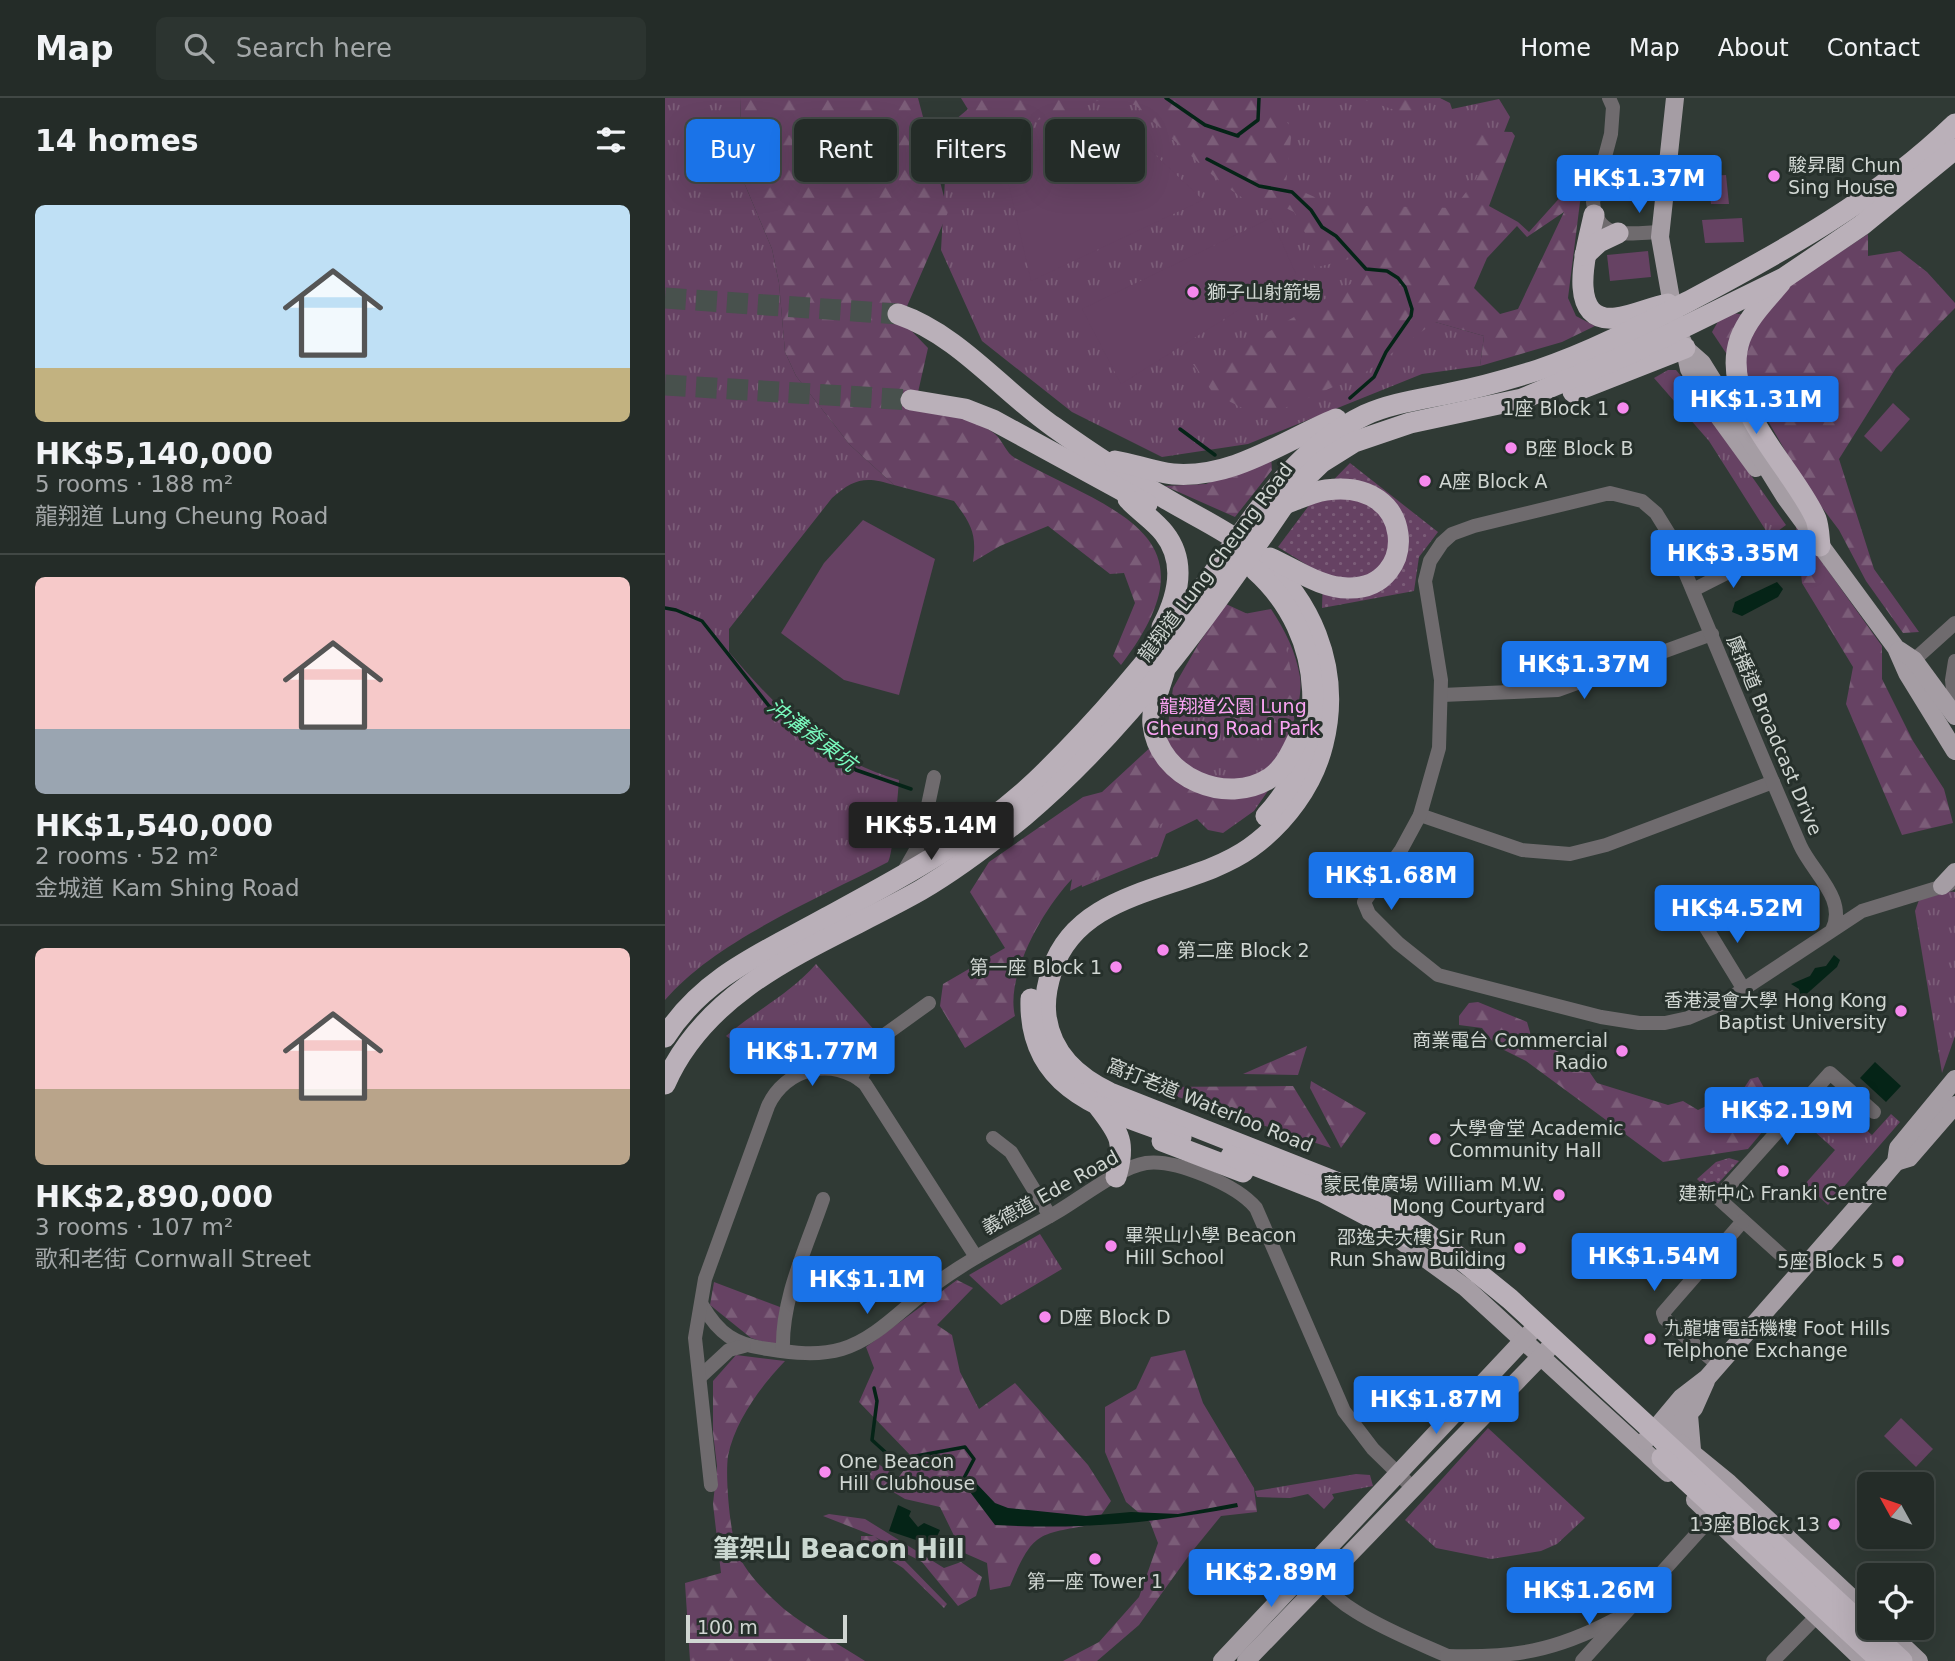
<!DOCTYPE html>
<html lang="en">
<head>
<meta charset="utf-8">
<style>
  :root { --surface:#242c28; --page:#2c3430; --text:#f1f3f6; --muted:#a3a7a8; --line:#414845; --accent:#1a73e8 }
  body { margin:0; font-family:"DejaVu Sans","Noto Sans TC",sans-serif; background:var(--page); color:var(--text); height:100vh; display:flex; flex-direction:column; font-size:26px; white-space:nowrap }
  * { box-sizing:border-box; margin:0 }
  p { font-size:23px; color:var(--muted) }
  .icon { flex:none; width:38px; height:38px; fill:none; stroke:currentColor; stroke-width:2; stroke-linecap:round; stroke-linejoin:round }
  .map { position:relative; flex:1; overflow:hidden }
  .details { display:flex; flex-direction:column; background:var(--surface); width:665px }
  .details>* { flex:none }
  .banner { position:absolute; left:21px; top:21px; width:665px; height:63px; display:flex; gap:14px }
  .needle { width:46px; rotate:310deg }
  .controls { position:absolute; left:1192px; top:1374px; display:grid; gap:14px }
  .controls a { display:grid; place-items:center; width:77px; height:77px; border-radius:10px; background:var(--surface); box-shadow:0 7px 28px #0002,0 0 0 2px var(--line); font-size:35px }
  .scale { position:absolute; left:21px; bottom:18px; width:161px; box-sizing:border-box; padding-left:7px; border:4px solid #d0d6d2; border-top:0; font-size:19px; line-height:24px; white-space:nowrap; color:#d0d6d2; -webkit-text-stroke:5px #26302b; paint-order:stroke }
  .price { position:absolute; translate:-50% -60px; padding:0 16px; border-radius:7px; background:var(--accent); color:#fff; font-size:23px; line-height:46px; filter:drop-shadow(0 2px 4px #0008) }
  .price::after { content:''; position:absolute; left:50%; top:42px; width:21px; height:16px; margin-left:-10px; background:inherit; clip-path:polygon(0 0,100% 0,50% 100%) }
  .price.active { background:#222; color:#fff }
  ul { padding:0; list-style:none }
  li { display:grid; align-content:center; gap:14px; height:371px; padding:0 35px }
  li+li { border-top:2px solid var(--line) }
  li span { display:grid; place-items:center; height:217px; border-radius:10px; color:#555 }
  li>.icon { margin-inline-start:auto }
  span .icon { width:126px; height:126px; fill:#fffc; stroke-width:1 }
  li b { font-size:30px }
  h2 { display:flex; justify-content:space-between; align-items:center; height:84px; padding:0 35px; font-size:30px }
  .chip { padding:0 24px; border-radius:10px; background:var(--surface); box-shadow:0 7px 28px #0002,0 0 0 2px var(--line); font-size:24px; line-height:63px }
  .chip.active { background:var(--accent); color:#fff }
  header { display:flex; align-items:center; gap:42px; box-sizing:border-box; height:98px; padding:0 35px; background:var(--surface); border-bottom:2px solid var(--line) }
  header strong { font-size:33px }
  nav { display:flex; gap:38px; margin-inline-start:auto; font-size:24px }
  .search { width:490px; height:63px; background:var(--page); display:flex; align-items:center; gap:18px; box-sizing:border-box; padding:0 24px; border-radius:10px; color:var(--muted); font-size:26px }
  main { display:flex; flex:1; min-height:0 }
  .map>svg:first-child { display:block }
  .grass { fill:url(#grass-tufts) }
  .forest { fill:url(#forest-firs); fill-rule:evenodd }
  .garden { fill:url(#garden-dots) }
  .pitch { fill:#664263 }
  .water { fill:#052417 }
  .lines { fill:none; stroke-linecap:round; stroke-linejoin:round }
  .stream { stroke:#052417; stroke-width:3.5 }
  .highway-tunnel { stroke:#48514d; stroke-width:21; stroke-dasharray:21 10; stroke-linecap:butt }
  .minor { stroke:#6f6b6e; stroke-width:14 }
  .major { stroke:#a59da4; stroke-width:18 }
  .highway { stroke:#bab0b9; stroke-width:21 }
  .poi-dot { fill:#f689ee; stroke:#26302b; stroke-width:2.5 }
  .labels { text-anchor:middle; stroke-width:6; stroke-linejoin:round; paint-order:stroke }
  .poi-label { font-size:19px; fill:#d0d6d2; stroke:#26302b; text-anchor:start }
  .street-label { font-size:19px; fill:#d0d6d2; stroke:#26302b }
  .park-label { font-size:19px; fill:#f9a3f2; stroke:#26302b }
  .water-label { font-size:21px; font-style:italic; fill:#79f9bd; stroke:#26302b }
  .district-label { font-size:26px; font-weight:bold; fill:#cbd8d1; stroke:#26302b }
</style>
</head>
<body>
<header>
<strong>Map</strong>
<div class="search"><svg class="icon" aria-label="search" viewBox="0 0 24 24"><circle cx="10" cy="10" r="6"/><path d="M15 15l6 6"/></svg>Search here</div>
<nav><a>Home</a><a>Map</a><a>About</a><a>Contact</a></nav>
</header>
<main>
<section class="details">
<h2>14 homes<svg class="icon" aria-label="filters" viewBox="0 0 24 24"><path d="M4 7h16M4 17h16"/><circle cx="9" cy="7" r="2"/><circle cx="15" cy="17" r="2"/></svg></h2>
<ul>
<li><span style="background:linear-gradient(#bfe0f5 75%,#c2b280 0)"><svg class="icon" aria-label="home" viewBox="0 0 24 24"><path d="M3 11l9-7 9 7M6 9v11h12V9"/></svg></span><div><b>HK$5,140,000</b><p>5 rooms · 188 m²</p><p>龍翔道 Lung Cheung Road</p></div></li>
<li><span style="background:linear-gradient(#f6c9c9 70%,#9aa5b1 0)"><svg class="icon" aria-label="home" viewBox="0 0 24 24"><path d="M3 11l9-7 9 7M6 9v11h12V9"/></svg></span><div><b>HK$1,540,000</b><p>2 rooms · 52 m²</p><p>金城道 Kam Shing Road</p></div></li>
<li><span style="background:linear-gradient(#f6c9c9 65%,#b9a48a 0)"><svg class="icon" aria-label="home" viewBox="0 0 24 24"><path d="M3 11l9-7 9 7M6 9v11h12V9"/></svg></span><div><b>HK$2,890,000</b><p>3 rooms · 107 m²</p><p>歌和老街 Cornwall Street</p></div></li>
</ul>
</section>
<div class="map">
<svg width="1290" height="1563" viewBox="0 0 1290 1563">
  <defs>
    <pattern id="grass-tufts" width="24" height="20" patternUnits="userSpaceOnUse" patternTransform="scale(1.75)"><rect width="24" height="20" fill="#664263"/><path d="M3 7l-1-3M5 7V3M7 7l1-3M15 17l-1-3M17 17v-4M19 17l1-3" fill="none" stroke="#7b5d78"/></pattern>
    <pattern id="forest-firs" width="22" height="20" patternUnits="userSpaceOnUse" patternTransform="scale(1.75)"><rect width="22" height="20" fill="#664263"/><path d="M5 1l3.5 6h-7zM16 11l3.5 6h-7z" fill="#7b5d78"/></pattern>
    <pattern id="garden-dots" width="8" height="8" patternUnits="userSpaceOnUse" patternTransform="scale(1.75)"><rect width="8" height="8" fill="#664263"/><path d="M2 2h.1M6 6h.1" fill="none" stroke="#7b5d78" stroke-width="1.8" stroke-linecap="round"/></pattern>
  </defs>
  <rect width="100%" height="100%" fill="#303a35"/>
  <g class="grass">
    <path d="M0,0H75L78,82L107,151L114,185L120,254L131,278L185,347L229,387C201,378 189,380 167,400L64,531V554C112,610 161,662 234,682C233,695 228,757 223,764C154,800 50,843 0,902Z"/>
    <path d="M316,0H775L785,5L787,11L834,1L845,19L824,72L746,217L819,238L815,268L757,276L583,346L497,359L407,314L317,243L276,152L283,28Z"/>
    <path d="M1003,272H1011L1016,278L1121,427L1105,439L1044,343L989,280Z"/>
    <path d="M606,511C620,532 631,554 635,579C637,594 633,608 629,622C614,676 581,694 529,673L508,614L568,518Z"/>
    <path d="M605,690L589,713L558,735L543,732L532,721L501,736L493,758L417,789L416,783L438,728L544,698L564,701L585,698Z"/>
    <path d="M1281,793L1290,794V938L1277,975L1250,813L1254,802Z"/>
    <path d="M151,866L211,934L196,961L182,966C157,956 136,962 113,974L61,938C90,913 126,895 151,866Z"/>
    <path d="M1162,998L1207,1037L1226,1016L1235,1024L1163,1107L1140,1086L1170,1052L1139,1024Z"/>
    <path d="M375,1136L397,1171L336,1207L304,1177Z"/>
    <path d="M823,1330L920,1420L892,1446L876,1453L826,1461L771,1450L740,1422Z"/>
    <path d="M691,1376L705,1377L708,1388L667,1396L669,1400L659,1411L643,1396L625,1400L592,1399L590,1393Z"/>
  </g>
  <g class="forest">
    <path d="M75,0H253L283,114L236,222L263,250L249,312C275,317 308,318 330,336C338,343 341,355 350,360C451,415 555,437 456,567L448,558L470,505L459,475L445,476L383,428L335,448L308,464C312,435 306,426 289,403L229,387L185,347L131,278L120,254L114,185L107,151L78,82Z"/>
    <path d="M296,0H604L627,31L621,86L667,107L789,110L811,81L820,63L786,48L785,32L847,34L850,38L824,108L853,124L864,134L934,56L915,104L903,200L911,218L930,228L897,244L815,268L819,238L770,224L698,276L597,320L548,295L528,266H548L696,180L688,160L649,170L648,150L629,114L602,101L582,103L556,85L470,7L432,3L320,39ZM899,114L853,211L835,216L809,190L822,160L852,128L862,139Z"/>
    <path d="M694,0H768L748,18Z"/>
    <path d="M1203,136V158L1235,153L1262,174L1290,205V210L1231,270L1174,361L1209,471L1254,534L1238,535L1201,483L1174,432L1140,387L1077,278L1080,246L1105,206L1125,187Z"/>
    <path d="M1059,213L1079,217L1065,261L1047,234Z"/>
    <path d="M606,358L607,372L570,419L500,388L541,386Z"/>
    <path d="M1131,428L1217,548V581L1248,643L1279,691L1288,725L1237,737L1181,606L1188,569L1137,485Z"/>
    <path d="M561,506L617,532L633,604L604,648L577,619L521,616L522,635L545,653L586,646L579,669L531,662L527,683L575,710L558,723L516,716L494,727L488,744L452,769L405,793L407,781C379,810 340,877 350,918L300,950L275,908L278,886L340,850L305,794L324,764L418,699L437,694L502,634L508,590L534,545Z"/>
    <path d="M813,904L862,924L867,941L919,966L932,985L1003,1007L1018,1003L1033,1012L1079,990L1085,981L1093,979L1113,1015L1083,1051L998,1064L861,963L831,948L817,930L794,927V918L804,905Z"/>
    <path d="M642,948L633,977L578,976Z"/>
    <path d="M646,983L701,1015L676,1050L645,990Z"/>
    <path d="M628,988L666,1050L483,989L627,988Z"/>
    <path d="M292,1182L308,1190L272,1227L287,1237L295,1274L314,1311L350,1285L423,1367L446,1403L430,1426C372,1437 369,1432 345,1488L325,1492L322,1465L297,1454L275,1409L240,1401L203,1379L212,1365L233,1380L248,1360L194,1304L209,1270L201,1249Z"/>
    <path d="M49,1184L115,1209L114,1249L86,1240L45,1207Z"/>
    <path d="M520,1252L538,1305L589,1390L592,1414L556,1418L525,1456L474,1527L432,1563H398L434,1544L474,1499L493,1445L485,1424L461,1404L440,1354V1309L471,1291L486,1259Z"/>
    <path d="M71,1257L120,1263C96,1288 70,1323 63,1358C60,1380 65,1433 72,1454C80,1474 103,1497 119,1511C144,1531 174,1546 200,1563H25L20,1485L56,1475L48,1406L52,1368L48,1335V1283Z"/>
    <path d="M164,1416L200,1421L279,1470L296,1464L317,1479L311,1498L293,1508L257,1464L210,1439L237,1460L282,1506L279,1510L238,1470L196,1443V1438H209L158,1418Z"/>
  </g>
  <g class="garden">
    <path d="M685,365L773,434L754,459L749,493L657,510L658,477L613,449L645,406Z"/>
    <path d="M1064,1060L1074,1063L1045,1094L1032,1081L1051,1064Z"/>
  </g>
  <g class="pitch">
    <path d="M451,30L466,34L538,102L366,183L338,62Z"/>
    <path d="M1061,77L1064,106H1046L1043,78Z"/>
    <path d="M606,120L631,176L456,286L417,211Z"/>
    <path d="M1077,120L1079,144L1040,145L1037,122Z"/>
    <path d="M983,153L986,179L945,183L942,157Z"/>
    <path d="M1228,305L1245,321L1216,354L1199,338Z"/>
    <path d="M198,422L270,461L234,597L179,582L116,535L159,465Z"/>
    <path d="M85,928L118,944L109,963L75,947Z"/>
    <path d="M1162,1005L1193,1033L1178,1050L1147,1022Z"/>
    <path d="M1236,1320L1268,1351L1251,1369L1219,1338Z"/>
  </g>
  <g class="water">
    <path d="M1112,484L1118,491L1113,499L1077,518L1067,514L1070,504Z"/>
    <path d="M1169,857L1175,862L1172,869L1136,901L1134,891L1126,886L1145,878L1150,870L1161,868Z"/>
    <path d="M1210,964L1236,988L1221,1004L1195,980Z"/>
    <path d="M311,1385L330,1405L343,1410L421,1418L466,1414L513,1416L572,1405L573,1409C489,1425 415,1432 330,1427L305,1394Z"/>
    <path d="M233,1407L246,1413L244,1418L253,1429L259,1425L275,1432L267,1449L263,1451L253,1446L254,1443L224,1433Z"/>
  </g>
  <g class="lines">
    <g class="stream">
      <path d="M501,0L540,27L573,38"/>
      <path d="M573,37L593,22L594,0"/>
      <path d="M542,61L594,88L627,94L646,112L657,129L671,138L701,171L722,173L733,180L740,189L747,211L746,218L721,254L709,279L685,300"/>
      <path d="M515,331L550,357"/>
      <path d="M0,510L11,512L37,523L104,608L191,672L246,691"/>
      <path d="M209,1290L212,1303L207,1342L229,1362L300,1349L309,1361L299,1380L310,1391"/>
    </g>
    <g class="highway-tunnel">
      <path d="M0,200L233,216"/>
      <path d="M0,287L246,302"/>
    </g>
    <g class="minor">
      <path d="M944,0L948,9L946,36L928,104C932,144 965,135 995,134"/>
      <path d="M1028,492L1093,459"/>
      <path d="M1290,563L1287,582L1290,611"/>
      <path d="M1244,571L1249,562L1290,525"/>
      <path d="M777,597L893,592L1047,536"/>
      <path d="M755,717L857,752L905,756L941,747L1108,684"/>
      <path d="M261,719C267,736 283,739 300,737"/>
      <path d="M239,773L255,745L269,679"/>
      <path d="M1037,823L1078,890"/>
      <path d="M1167,832C1183,802 1147,774 1135,747C1090,644 1048,540 1004,436L991,415L977,403L945,395L809,428L787,436L777,445L765,463L760,483L776,582L774,650L755,717L736,752L699,804L704,816L733,845L773,877L936,919L974,925H1000L1023,920L1056,906L1197,813L1285,786"/>
      <path d="M195,982L214,941L264,905"/>
      <path d="M328,1040L346,1054L385,1118"/>
      <path d="M1135,1174L1053,1100L1165,975L1209,1014"/>
      <path d="M37,1207C54,1236 70,1247 103,1251C128,1255 153,1258 177,1251C213,1240 239,1208 269,1187C308,1158 351,1138 392,1114C416,1100 455,1069 481,1065C511,1061 572,1087 591,1110L679,1313L708,1351L748,1390"/>
      <path d="M118,1253C116,1201 141,1151 158,1101"/>
      <path d="M1053,1267L1000,1221L998,1215L1078,1123"/>
      <path d="M36,1278L64,1252L79,1248"/>
      <path d="M46,1387L30,1240L40,1181L103,1008C120,970 168,958 200,986L311,1159"/>
      <path d="M650,1463C649,1508 754,1544 789,1561"/>
      <path d="M782,1558C849,1560 890,1553 949,1522"/>
      <path d="M917,1563L1046,1420"/>
      <path d="M1108,1563L1151,1519"/>
    </g>
    <g class="major">
      <path d="M1009,218L995,139L1010,0"/>
      <path d="M1018,244L1024,271L1038,297L1091,370"/>
      <path d="M1020,250L1037,265L1120,399L1231,550L1242,575L1290,653"/>
      <path d="M1234,552L1249,562L1290,618"/>
      <path d="M1277,788L1290,774"/>
      <path d="M1231,1064L1244,1060L1290,1007"/>
      <path d="M728,1137L801,1190L1003,1375"/>
      <path d="M1024,1317L1027,1352"/>
      <path d="M1004,1336L1064,1385L1204,1516"/>
      <path d="M980,1343L1016,1300L1042,1280L1219,1078L1231,1064L1233,1050L1290,981"/>
      <path d="M997,1344L1029,1310L1041,1283"/>
      <path d="M1030,1402L1199,1563"/>
      <path d="M1219,1530L1254,1563"/>
      <path d="M557,1563L867,1233"/>
      <path d="M581,1563L883,1251"/>
    </g>
    <g class="highway">
      <path d="M929,117C924,143 897,226 951,220C968,218 986,209 1003,206"/>
      <path d="M920,157L934,144L953,135"/>
      <path d="M1116,184C1102,201 1083,219 1075,241C1053,305 1128,369 1151,421C1154,429 1154,440 1155,448"/>
      <path d="M233,216C294,237 337,293 389,329C424,354 460,378 498,399C526,416 557,430 584,450C646,496 677,570 658,646C648,687 620,725 585,750C523,794 415,788 387,872C382,887 379,902 381,918C386,956 412,979 445,995L686,1090L727,1112L781,1149L845,1201L1237,1563"/>
      <path d="M908,294L1020,250"/>
      <path d="M246,302L300,311L328,322L482,406"/>
      <path d="M450,363C469,366 488,374 508,376C568,381 618,343 671,321"/>
      <path d="M463,401C474,413 489,422 499,435C522,464 513,499 497,529"/>
      <path d="M605,460C630,471 657,491 685,490C754,490 752,379 661,392C647,394 633,401 620,406"/>
      <path d="M590,472C663,537 667,647 601,718"/>
      <path d="M499,575C494,592 486,610 488,627C494,680 562,708 605,680C620,670 628,651 635,636"/>
      <path d="M366,901C363,995 445,1013 516,1039"/>
      <path d="M0,939C39,878 100,854 161,820C235,780 309,741 371,683C429,627 483,564 531,499C582,432 621,355 700,317C726,305 758,301 786,295C816,289 844,281 873,272C927,254 978,227 1028,201C1122,151 1212,101 1290,26"/>
      <path d="M0,986C46,881 163,845 256,792C292,771 326,745 359,718C467,627 552,506 631,389L657,364L689,344L745,325L857,301L964,256L1119,180L1197,127L1290,51"/>
      <path d="M434,1009C455,1036 461,1045 451,1079"/>
      <path d="M497,1043L578,1074"/>
      <path d="M566,1058L658,1094L743,1139"/>
      <path d="M997,1360L1216,1563"/>
    </g>
  </g>
  <g class="poi-dot">
    <circle cx="1109" cy="78" r="7"/>
    <circle cx="528" cy="194" r="7"/>
    <circle cx="958" cy="310" r="7"/>
    <circle cx="846" cy="350" r="7"/>
    <circle cx="760" cy="383" r="7"/>
    <circle cx="498" cy="852" r="7"/>
    <circle cx="451" cy="869" r="7"/>
    <circle cx="1236" cy="913" r="7"/>
    <circle cx="957" cy="953" r="7"/>
    <circle cx="770" cy="1041" r="7"/>
    <circle cx="1118" cy="1073" r="7"/>
    <circle cx="894" cy="1097" r="7"/>
    <circle cx="446" cy="1148" r="7"/>
    <circle cx="855" cy="1150" r="7"/>
    <circle cx="1233" cy="1163" r="7"/>
    <circle cx="380" cy="1219" r="7"/>
    <circle cx="985" cy="1241" r="7"/>
    <circle cx="160" cy="1374" r="7"/>
    <circle cx="1169" cy="1426" r="7"/>
    <circle cx="430" cy="1461" r="7"/>
  </g>
  <g class="labels">
    <g class="poi-label">
      <text x="1123" y="74">駿昇閣 Chun<tspan x="1123" dy="22">Sing House</tspan></text>
      <text x="542" y="201">獅子山射箭場</text>
      <text x="944" y="317" text-anchor="end">1座 Block 1</text>
      <text x="860" y="357">B座 Block B</text>
      <text x="774" y="390">A座 Block A</text>
      <text x="512" y="859">第二座 Block 2</text>
      <text x="437" y="876" text-anchor="end">第一座 Block 1</text>
      <text x="1222" y="909" text-anchor="end">香港浸會大學 Hong Kong<tspan x="1222" dy="22">Baptist University</tspan></text>
      <text x="943" y="949" text-anchor="end">商業電台 Commercial<tspan x="943" dy="22">Radio</tspan></text>
      <text x="784" y="1037">大學會堂 Academic<tspan x="784" dy="22">Community Hall</tspan></text>
      <text x="880" y="1093" text-anchor="end">蒙民偉廣場 William M.W.<tspan x="880" dy="22">Mong Courtyard</tspan></text>
      <text x="1118" y="1102" text-anchor="middle">建新中心 Franki Centre</text>
      <text x="460" y="1144">畢架山小學 Beacon<tspan x="460" dy="22">Hill School</tspan></text>
      <text x="841" y="1146" text-anchor="end">邵逸夫大樓 Sir Run<tspan x="841" dy="22">Run Shaw Building</tspan></text>
      <text x="1219" y="1170" text-anchor="end">5座 Block 5</text>
      <text x="394" y="1226">D座 Block D</text>
      <text x="999" y="1237">九龍塘電話機樓 Foot Hills<tspan x="999" dy="22">Telphone Exchange</tspan></text>
      <text x="174" y="1370">One Beacon<tspan x="174" dy="22">Hill Clubhouse</tspan></text>
      <text x="1155" y="1433" text-anchor="end">13座 Block 13</text>
      <text x="430" y="1490" text-anchor="middle">第一座 Tower 1</text>
    </g>
    <g class="street-label">
      <text transform="translate(550 464) rotate(-53)" y="7">龍翔道 Lung Cheung Road</text>
      <text transform="translate(1110 637) rotate(67)" y="7">廣播道 Broadcast Drive</text>
      <text transform="translate(545 1007) rotate(22)" y="7">窩打老道 Waterloo Road</text>
      <text transform="translate(385 1094) rotate(-29)" y="7">義德道 Ede Road</text>
    </g>
    <g class="park-label">
      <text x="568" y="615">龍翔道公園 Lung<tspan x="568" dy="22">Cheung Road Park</tspan></text>
    </g>
    <g class="water-label">
      <text transform="translate(147 637) rotate(37)" y="7">沖溝脊東坑</text>
    </g>
    <g class="district-label">
      <text x="174" y="1460">筆架山 Beacon Hill</text>
    </g>
  </g>
</svg>
<div class="controls">
<a><svg class="needle" viewBox="-14 -14 28 28"><path d="M0-13l5 13h-10z" fill="#e53935"/><path d="M0 13l5-13h-10z" fill="#a3a7a8"/></svg></a>
<a><svg class="icon" aria-label="locate" viewBox="0 0 24 24"><circle cx="12" cy="12" r="6"/><path d="M12 2v4M12 18v4M2 12h4M18 12h4"/></svg></a>
</div>
<div class="scale">100 m</div>
<b class="price" style="left:974px;top:117px">HK$1.37M</b>
<b class="price" style="left:1091px;top:338px">HK$1.31M</b>
<b class="price" style="left:1068px;top:492px">HK$3.35M</b>
<b class="price" style="left:919px;top:603px">HK$1.37M</b>
<b class="price active" style="left:266px;top:764px">HK$5.14M</b>
<b class="price" style="left:726px;top:814px">HK$1.68M</b>
<b class="price" style="left:1072px;top:847px">HK$4.52M</b>
<b class="price" style="left:147px;top:990px">HK$1.77M</b>
<b class="price" style="left:1122px;top:1049px">HK$2.19M</b>
<b class="price" style="left:989px;top:1195px">HK$1.54M</b>
<b class="price" style="left:202px;top:1218px">HK$1.1M</b>
<b class="price" style="left:771px;top:1338px">HK$1.87M</b>
<b class="price" style="left:606px;top:1511px">HK$2.89M</b>
<b class="price" style="left:924px;top:1529px">HK$1.26M</b>
<div class="banner">
<a class="chip active">Buy</a>
<a class="chip">Rent</a>
<a class="chip">Filters</a>
<a class="chip">New</a>
</div>
</div>
</main>
</body>
</html>
